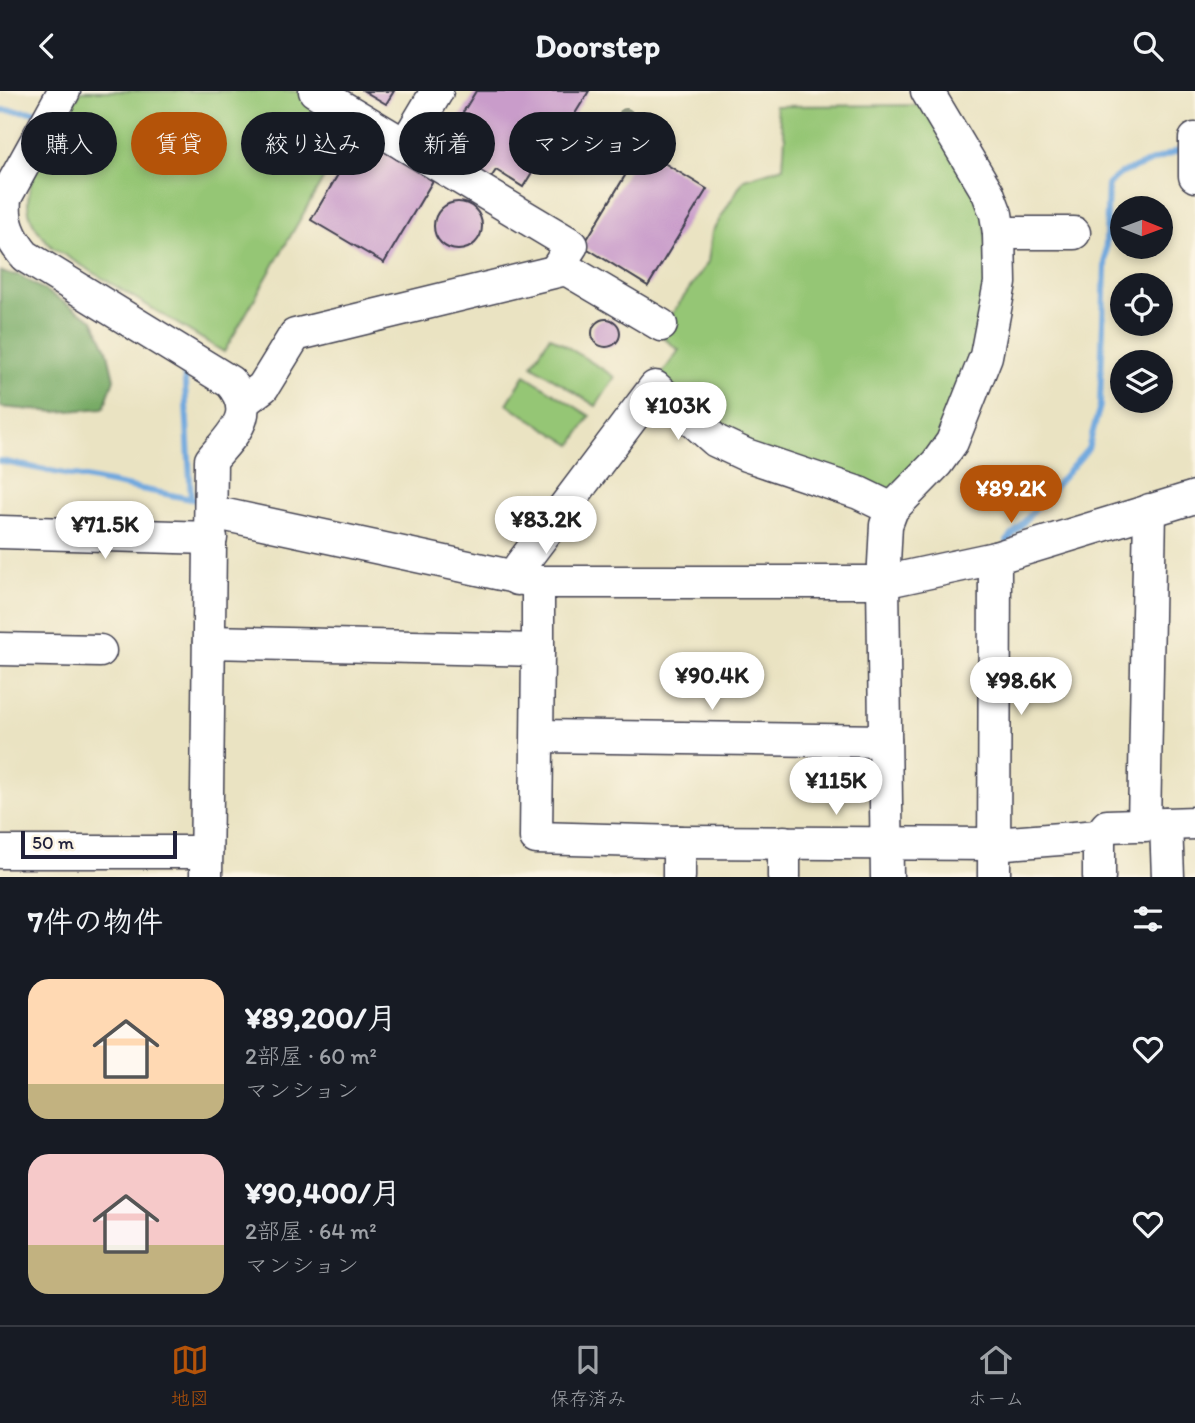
<!DOCTYPE html>
<html lang="ja">
<head>
<meta charset="utf-8">
<style>
  :root { --surface:#171b24; --page:#20242c; --text:#f1f3f6; --muted:#9ea1a6; --line:#363941; --accent:#b45309 }
  body { margin:0; font-family:Itim,"Klee One",sans-serif; background:var(--page); color:var(--text); height:100vh; display:flex; flex-direction:column; font-size:26px; white-space:nowrap }
  * { box-sizing:border-box; margin:0 }
  p { font-size:23px; color:var(--muted) }
  .icon { flex:none; width:38px; height:38px; fill:none; stroke:currentColor; stroke-width:2; stroke-linecap:round; stroke-linejoin:round }
  .map { position:relative; height:786px; overflow:hidden }
  .panel { display:flex; flex-direction:column; background:var(--surface); flex:1 }
  .panel>* { flex:none }
  .hud { position:absolute; left:21px; top:21px; width:700px; height:63px; display:flex; gap:14px }
  .needle { width:46px; rotate:91deg }
  .fabs { position:absolute; left:1110px; top:105px; display:grid; gap:14px }
  .fabs a { display:grid; place-items:center; width:63px; height:63px; border-radius:50%; background:var(--surface); box-shadow:0 4px 10px #0003; font-size:35px }
  .scale { position:absolute; left:21px; bottom:18px; width:156px; box-sizing:border-box; padding-left:7px; border:4px solid #22223b; border-top:0; font-size:19px; line-height:24px; white-space:nowrap; color:#22223b; -webkit-text-stroke:5px #fcf5e5; paint-order:stroke }
  .price { position:absolute; translate:-50% -60px; padding:0 16px; border-radius:24px; background:#fff; color:#222; font-size:23px; line-height:46px; filter:drop-shadow(0 2px 4px #0008) }
  .price::after { content:''; position:absolute; left:50%; top:42px; width:21px; height:16px; margin-left:-10px; background:inherit; clip-path:polygon(0 0,100% 0,50% 100%) }
  .price.selected { background:var(--accent); color:#fff }
  ul { padding:0; list-style:none }
  li { display:flex; align-items:center; gap:21px; height:175px; padding:0 28px }
  li span { display:grid; place-items:center; flex:none; width:196px; height:140px; border-radius:21px; color:#555 }
  li>.icon { margin-inline-start:auto }
  span .icon { width:84px; height:84px; fill:#fffc; stroke-width:1 }
  li b { font-size:30px }
  h2 { display:flex; justify-content:space-between; align-items:center; height:84px; padding:0 28px; font-size:30px }
  .tag { padding:0 24px; border-radius:32px; background:var(--surface); box-shadow:0 4px 10px #0003; font-size:24px; line-height:63px }
  .tag.selected { background:var(--accent); color:#fff }
  header { display:flex; justify-content:space-between; align-items:center; height:91px; padding:0 28px; background:var(--surface); font-size:32px; font-weight:700 }
  .tab-bar { display:flex; justify-content:space-around; align-items:center; height:98px; border-top:2px solid var(--line); background:var(--surface); font-size:19px; color:var(--muted) }
  .tab-bar a { display:grid; justify-items:center; gap:4px }
  .tab-bar .selected { color:var(--accent) }
  .map>svg:first-child { display:block }
  .green { fill:#95c675; stroke:#5c7458; stroke-width:2 }
  .forest { fill:#78ab66; stroke:#4d6650; stroke-width:2 }
  .lines { fill:none; stroke-linecap:round; stroke-linejoin:round }
  .stream { stroke:#6fa8de; stroke-width:6 }
  .building { fill:#c99cca }
  .minor-casing { stroke:#403f4f; stroke-width:35 }
  .minor { stroke:#fff; stroke-width:32 }
  .tree { fill:#929883 }
</style>
</head>
<body>
<header><svg class="icon" aria-label="back" viewBox="0 0 24 24"><path d="M15 5l-7 7 7 7"/></svg>Doorstep<svg class="icon" aria-label="search" viewBox="0 0 24 24"><circle cx="10" cy="10" r="6"/><path d="M15 15l6 6"/></svg></header>
<div class="map">
<svg width="1195" height="786" viewBox="0 0 1195 786">
  <rect width="100%" height="100%" fill="#fcf5e5"/>
  <filter id="ink" filterUnits="userSpaceOnUse"><feTurbulence type="fractalNoise" baseFrequency=".0143" numOctaves="2"/><feDisplacementMap in="SourceGraphic" scale="14" xChannelSelector="R" yChannelSelector="G"/><feConvolveMatrix kernelMatrix="1 2 1 2 8 2 1 2 1" color-interpolation-filters="sRGB"/></filter>
  <filter id="wash" filterUnits="userSpaceOnUse"><feTurbulence type="fractalNoise" baseFrequency=".00686" numOctaves="4" result="noise"/><feDisplacementMap in="SourceGraphic" scale="28" xChannelSelector="R" yChannelSelector="G"/><feGaussianBlur stdDeviation="1.57" result="paint"/><feColorMatrix in="noise" values="0 0 0 0 0 0 0 0 0 0 0 0 0 0 0 0 0 1.4 0 .05"/><feComposite in="paint" operator="in"/></filter>
  <g filter="url(#wash)">
    <rect width="100%" height="100%" fill="#eae3c2"/>
    <g class="green">
      <path d="M81,0H299L354,34L224,261L53,157C44,147 32,135 29,121C21,84 63,30 81,0Z"/>
      <path d="M928,14L982,108L992,200L949,339L887,408L747,360L657,290L679,259L658,243L708,171L712,141L744,88L783,76L785,46L775,15Z"/>
      <path d="M550,245L615,286L596,315L532,274Z"/>
      <path d="M525,284L590,325L572,354L507,313Z"/>
    </g>
    <path class="forest" d="M0,180L7,183L19,184L93,229L107,258L114,288L104,317L56,321L0,316Z"/>
    <g class="lines">
      <g class="stream">
        <path d="M0,19L37,21"/>
        <path d="M184,274L191,408"/>
        <path d="M0,370L201,410"/>
        <path d="M1007,450L1088,358L1100,315L1108,93L1120,83L1182,58"/>
      </g>
    </g>
    <g id="blocks">
      <g class="building">
        <path d="M364,0H394L386,13Z"/>
        <path d="M476,0H589L539,81L534,78L523,96L496,79L486,94L469,84L479,68L451,51L461,33L457,31Z"/>
        <path d="M362,43L435,86L384,172L311,129Z"/>
        <path d="M641,58L707,98L648,195L583,155Z"/>
        <circle cx="458" cy="135" r="24"/>
        <circle cx="606" cy="242" r="14"/>
      </g>
    </g>
  </g>
  <g filter="url(#ink)">
    <use href="#blocks" fill-opacity="0" stroke="#403f4f" stroke-width="2"/>
    <g class="lines">
      <g class="minor-casing">
        <g id="minor">
          <path d="M64,0L5,107C3,131 9,146 25,165L230,291C258,323 233,342 211,369L206,786"/>
          <path d="M315,0L572,154L556,179"/>
          <path d="M1195,48V85"/>
          <path d="M405,54L437,0"/>
          <path d="M999,142H1074"/>
          <path d="M243,311L263,296L295,244L566,178L661,234"/>
          <path d="M212,421L538,491H883L995,467L1195,406"/>
          <path d="M0,441L211,447"/>
          <path d="M517,488L520,475L655,296L716,350L746,364L859,402L892,418"/>
          <path d="M209,551L538,559L536,747L679,751L994,753L1099,745"/>
          <path d="M0,558L100,560"/>
          <path d="M538,559V491"/>
          <path d="M538,645L885,650"/>
          <path d="M1166,733L1168,786"/>
          <path d="M1144,734L1150,419"/>
          <path d="M784,751V786"/>
          <path d="M0,761H206"/>
          <path d="M679,786V751"/>
          <path d="M887,786L883,491L886,434L892,418L937,372L952,351L986,265L1000,192L999,142L996,123L988,102L927,0"/>
          <path d="M994,786L995,467"/>
          <path d="M1099,786V745L1107,735L1195,732"/>
        </g>
      </g>
      <use href="#minor" class="minor"/>
    </g>
    <circle class="tree" cx="626" cy="25" r="8"/>
  </g>
</svg>
<div class="fabs">
<a><svg class="needle" viewBox="-14 -14 28 28"><path d="M0-13l5 13h-10z" fill="#e53935"/><path d="M0 13l5-13h-10z" fill="#9ea1a6"/></svg></a>
<a><svg class="icon" aria-label="locate" viewBox="0 0 24 24"><circle cx="12" cy="12" r="6"/><path d="M12 2v4M12 18v4M2 12h4M18 12h4"/></svg></a>
<a><svg class="icon" aria-label="layers" viewBox="0 0 24 24"><path d="M12 4l9 5-9 5-9-5zM3 14l9 5 9-5"/></svg></a>
</div>
<div class="scale">50 m</div>
<b class="price" style="left:678px;top:351px">¥103K</b>
<b class="price selected" style="left:1011px;top:434px">¥89.2K</b>
<b class="price" style="left:546px;top:465px">¥83.2K</b>
<b class="price" style="left:105px;top:470px">¥71.5K</b>
<b class="price" style="left:712px;top:621px">¥90.4K</b>
<b class="price" style="left:1021px;top:626px">¥98.6K</b>
<b class="price" style="left:836px;top:726px">¥115K</b>
<div class="hud">
<a class="tag">購入</a>
<a class="tag selected">賃貸</a>
<a class="tag">絞り込み</a>
<a class="tag">新着</a>
<a class="tag">マンション</a>
</div>
</div>
<section class="panel">
<h2>7件の物件<svg class="icon" aria-label="filters" viewBox="0 0 24 24"><path d="M4 7h16M4 17h16"/><circle cx="9" cy="7" r="2"/><circle cx="15" cy="17" r="2"/></svg></h2>
<ul>
<li><span style="background:linear-gradient(#ffd9b3 75%,#c2b280 0)"><svg class="icon" aria-label="home" viewBox="0 0 24 24"><path d="M3 11l9-7 9 7M6 9v11h12V9"/></svg></span><div><b>¥89,200/月</b><p>2部屋 · 60 m²</p><p>マンション</p></div><svg class="icon" aria-label="heart" viewBox="0 0 24 24"><path d="M12 20l-8-8c-3-5 5-10 8-4 3-6 11-1 8 4z"/></svg></li>
<li><span style="background:linear-gradient(#f6c9c9 65%,#c2b280 0)"><svg class="icon" aria-label="home" viewBox="0 0 24 24"><path d="M3 11l9-7 9 7M6 9v11h12V9"/></svg></span><div><b>¥90,400/月</b><p>2部屋 · 64 m²</p><p>マンション</p></div><svg class="icon" aria-label="heart" viewBox="0 0 24 24"><path d="M12 20l-8-8c-3-5 5-10 8-4 3-6 11-1 8 4z"/></svg></li>
</ul>
</section>
<nav class="tab-bar">
<a class="selected"><svg class="icon" aria-label="map" viewBox="0 0 24 24"><path d="M3 6l6-2 6 2 6-2v14l-6 2-6-2-6 2zM9 4v14M15 6v14"/></svg>地図</a>
<a><svg class="icon" aria-label="saved" viewBox="0 0 24 24"><path d="M7 4h10v16l-5-4-5 4z"/></svg>保存済み</a>
<a><svg class="icon" aria-label="home" viewBox="0 0 24 24"><path d="M3 11l9-7 9 7M6 9v11h12V9"/></svg>ホーム</a>
</nav>
</body>
</html>
